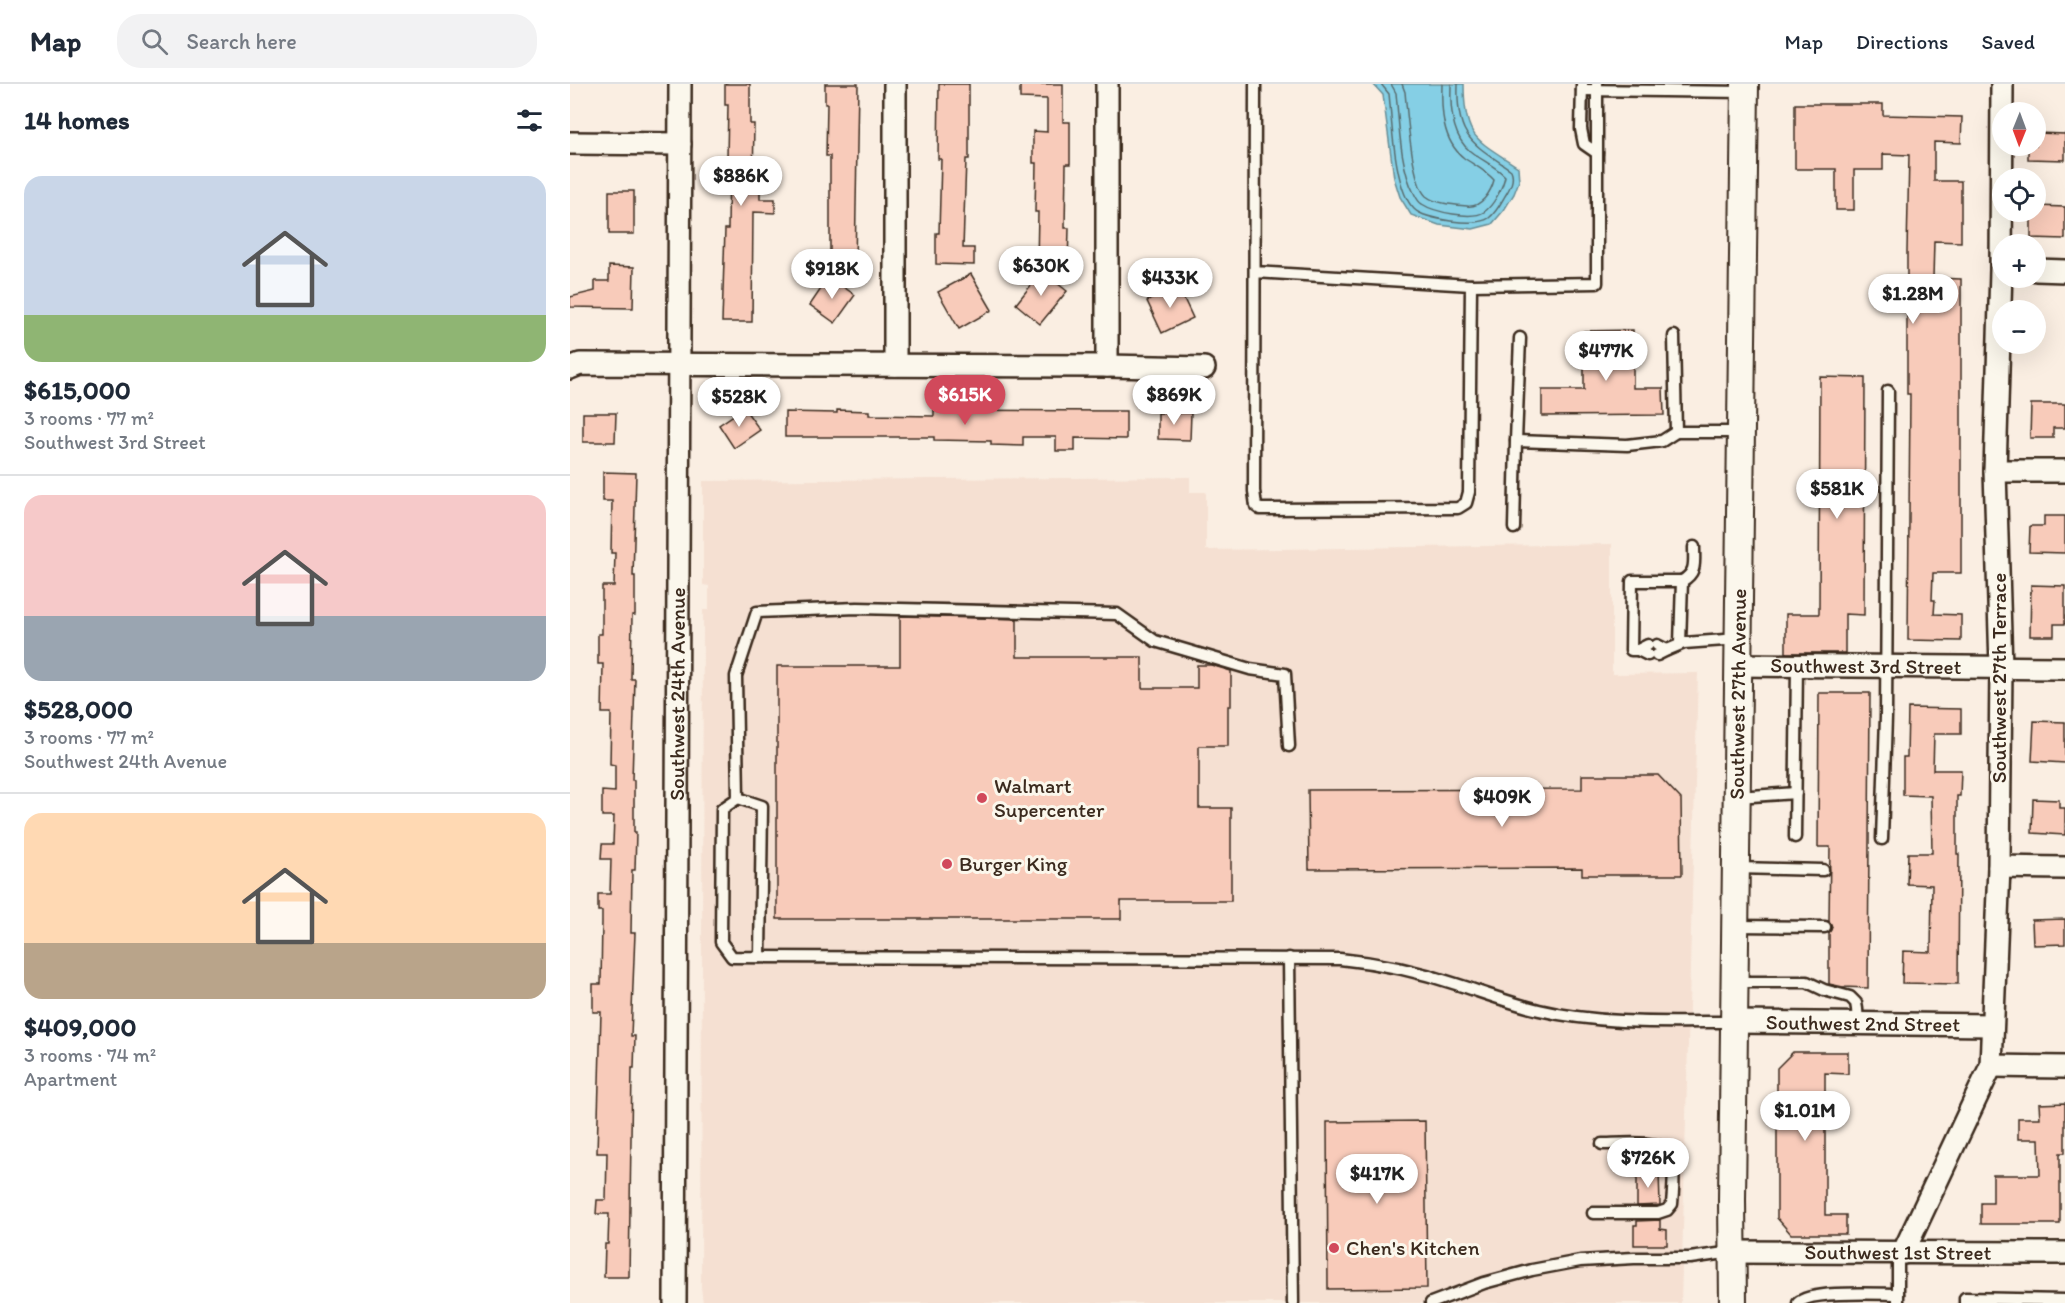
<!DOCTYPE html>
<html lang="en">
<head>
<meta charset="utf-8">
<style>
  :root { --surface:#fff; --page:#f2f2f3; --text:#1f2937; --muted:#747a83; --line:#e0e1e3; --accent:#d1495b }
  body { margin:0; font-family:Itim,sans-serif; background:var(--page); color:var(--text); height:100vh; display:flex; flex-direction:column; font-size:22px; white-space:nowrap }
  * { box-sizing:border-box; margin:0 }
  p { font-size:20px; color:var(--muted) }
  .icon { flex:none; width:33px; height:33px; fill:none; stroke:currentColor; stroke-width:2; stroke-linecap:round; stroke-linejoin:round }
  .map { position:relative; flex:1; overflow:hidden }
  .details { display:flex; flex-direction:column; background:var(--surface); width:570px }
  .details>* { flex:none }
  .needle { width:39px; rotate:181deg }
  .tools { position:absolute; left:1422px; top:18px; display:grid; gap:12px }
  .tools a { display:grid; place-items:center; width:54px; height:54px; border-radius:50%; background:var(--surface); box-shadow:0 6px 24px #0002; font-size:30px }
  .price { position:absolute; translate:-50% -51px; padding:0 14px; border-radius:21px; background:#fff; color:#222; font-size:20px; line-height:39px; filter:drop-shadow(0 2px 3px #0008) }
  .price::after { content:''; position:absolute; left:50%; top:36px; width:18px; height:14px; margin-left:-9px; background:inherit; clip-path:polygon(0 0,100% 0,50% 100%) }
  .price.selected { background:var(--accent); color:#fff }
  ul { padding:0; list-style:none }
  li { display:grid; align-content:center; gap:12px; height:318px; padding:0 24px }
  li+li { border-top:2px solid var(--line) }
  li span { display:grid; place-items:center; height:186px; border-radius:18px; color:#555 }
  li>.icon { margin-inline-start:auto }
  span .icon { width:108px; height:108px; fill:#fffc; stroke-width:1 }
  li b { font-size:26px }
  h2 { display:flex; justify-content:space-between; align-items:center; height:72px; padding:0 24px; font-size:26px }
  header { display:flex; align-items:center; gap:36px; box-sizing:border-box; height:84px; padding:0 30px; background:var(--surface); border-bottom:2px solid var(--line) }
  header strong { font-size:28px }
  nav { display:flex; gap:33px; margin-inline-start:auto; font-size:21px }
  .search { width:420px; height:54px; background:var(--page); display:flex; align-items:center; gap:15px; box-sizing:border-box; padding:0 21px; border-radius:24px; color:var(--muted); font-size:22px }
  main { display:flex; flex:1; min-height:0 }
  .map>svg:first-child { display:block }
  .built { fill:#f5e0d2 }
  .water { fill:#85cfe5; stroke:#678d95; stroke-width:1.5 }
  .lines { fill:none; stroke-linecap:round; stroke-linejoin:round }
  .shore { stroke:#596c6e; stroke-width:1.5 }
  .building { fill:#f8cbba; stroke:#3b2a1e; stroke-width:1.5 }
  .service-casing { stroke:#3b2a1e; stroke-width:15 }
  .minor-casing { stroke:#3b2a1e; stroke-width:26 }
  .tertiary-casing { stroke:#3b2a1e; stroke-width:30 }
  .service { stroke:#fbf7ec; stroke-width:10 }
  .minor { stroke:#fbf7ec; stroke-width:21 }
  .tertiary { stroke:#fbf7ec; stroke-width:26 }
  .poi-dot { fill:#d1495b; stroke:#fbf7ec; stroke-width:2 }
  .labels { text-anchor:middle; stroke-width:6; stroke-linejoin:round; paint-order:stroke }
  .street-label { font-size:21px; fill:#3b2a1e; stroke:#fbf7ec }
  .poi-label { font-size:21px; fill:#3b2a1e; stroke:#fbf7ec; text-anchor:start }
</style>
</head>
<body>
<header>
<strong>Map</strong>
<div class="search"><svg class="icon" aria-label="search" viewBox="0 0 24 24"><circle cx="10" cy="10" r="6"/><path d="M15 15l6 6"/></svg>Search here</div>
<nav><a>Map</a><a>Directions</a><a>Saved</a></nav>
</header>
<main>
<section class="details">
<h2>14 homes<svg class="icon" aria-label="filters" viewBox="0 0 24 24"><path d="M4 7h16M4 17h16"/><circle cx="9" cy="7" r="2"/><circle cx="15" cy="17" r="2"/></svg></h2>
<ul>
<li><span style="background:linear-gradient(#c9d6e8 75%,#8fb573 0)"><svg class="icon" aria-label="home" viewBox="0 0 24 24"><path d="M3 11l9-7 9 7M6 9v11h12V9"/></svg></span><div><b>$615,000</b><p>3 rooms · 77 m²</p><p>Southwest 3rd Street</p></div></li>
<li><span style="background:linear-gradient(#f6c9c9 65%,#9aa5b1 0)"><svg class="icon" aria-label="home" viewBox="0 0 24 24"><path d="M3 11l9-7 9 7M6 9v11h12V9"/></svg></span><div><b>$528,000</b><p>3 rooms · 77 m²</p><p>Southwest 24th Avenue</p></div></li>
<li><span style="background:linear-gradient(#ffd9b3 70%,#b9a48a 0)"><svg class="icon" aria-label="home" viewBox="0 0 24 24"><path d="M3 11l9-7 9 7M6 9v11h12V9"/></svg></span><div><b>$409,000</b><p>3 rooms · 74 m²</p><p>Apartment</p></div></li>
</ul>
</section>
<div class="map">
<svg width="1495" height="1219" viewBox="0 0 1495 1219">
  <rect width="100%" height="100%" fill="#faeee2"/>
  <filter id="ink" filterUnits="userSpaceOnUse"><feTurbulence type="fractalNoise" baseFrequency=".0167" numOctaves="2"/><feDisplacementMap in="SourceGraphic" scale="12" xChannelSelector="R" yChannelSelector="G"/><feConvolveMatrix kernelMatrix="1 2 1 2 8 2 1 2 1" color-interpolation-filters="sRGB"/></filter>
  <g filter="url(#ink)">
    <path class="built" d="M620,393V408H636V466L1042,460V590L1128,589L1111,1219H133L131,1203L133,526H139V502L133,501V397Z"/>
    <path class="water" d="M803,0H894C894,55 906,55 948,83L949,97L944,110L934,126L922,140L903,145L869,141L841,131L830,113L824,94L813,11Z"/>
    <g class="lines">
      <g class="shore">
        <path d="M811,0L819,10C822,37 824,106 844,125C855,136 906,143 919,134C926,129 931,119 935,112C940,104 945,95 941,86C901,58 886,54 888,0"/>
        <path d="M821,0L826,9C829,38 830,84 844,109C846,113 848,118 852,120C864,128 902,136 914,128C924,121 933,103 935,92C925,82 911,76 900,67C881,52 880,22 881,0"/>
        <path d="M832,0L835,8C837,28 842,100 856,112C866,120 885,121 897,122C911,124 921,108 924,96C916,87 904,81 894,74C872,57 871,25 872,0"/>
      </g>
    </g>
    <g class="building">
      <path d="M155,0H180V40H184L183,98H190V115H205V129L183,128L182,238H152L155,145H158L159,74H157L158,21H155Z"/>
      <path d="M255,0H288L285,182L260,181V72H256L257,20H255Z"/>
      <path d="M369,0H399V75H396L393,164H404V181L366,180V149H369L371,75H368Z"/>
      <path d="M450,0H493V38H500V80H496L495,144H499L498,181H467L468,128H465L466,79H463V47L477,48V15L450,14Z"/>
      <path d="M1225,20H1313V31L1392,33L1391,59L1364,58V97H1391V158L1364,157L1363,194L1391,195V489H1363L1362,516H1365L1364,530L1391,531V557L1338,556L1340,310H1337V167L1339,71L1313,70V86H1284V126H1266V85H1225Z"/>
      <path d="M1466,49L1495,50V76L1458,75V62H1466Z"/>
      <rect x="39" y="107" width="25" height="43"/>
      <path d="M1466,122L1495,123V155L1461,154V128H1466Z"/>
      <path d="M39,182L64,183L63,224L0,223V213L25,207V197H39Z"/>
      <path d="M467,183L497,207L470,240L446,220L466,195Z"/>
      <path d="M401,190L422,226L389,245L368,208Z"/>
      <path d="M259,193L285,211L265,239L240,221Z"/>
      <path d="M608,202L623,234L592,249L577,217Z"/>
      <path d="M1063,246V304H1093L1094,331L972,332V306H1014V247Z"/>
      <path d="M1250,293L1295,294L1294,531L1275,530V569H1216V530H1249Z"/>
      <path d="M1461,320H1495V344H1483V354H1460Z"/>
      <path d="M174,324L190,346L164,364L149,341Z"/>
      <path d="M267,326L299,327V331L364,332V326L556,327V355L505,354V367H486V353H453V362L421,361V357L364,356V353H215V328L267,329Z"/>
      <path d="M13,329H46L45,358H13Z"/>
      <path d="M588,329H621L620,356L588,355Z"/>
      <path d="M33,388L66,389L63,492H65V531H62L61,595H65L62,696H64V748H66L65,786H62L61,849H65L61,952H65L64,984H62L59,1193H34L35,1160H38L39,1130H26L27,1116H36L37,1069H27L31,928H23V900H31L32,837V827H28V810H40L41,775H31L32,760H43L44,732H32V707L45,708V681L40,680L41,629H32L33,580H28V550H32V502H44L45,469H41L42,417H33Z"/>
      <path d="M1474,432H1495V469L1459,468L1460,442H1474Z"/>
      <path d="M1461,501L1495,502V540H1484V552H1460Z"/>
      <path d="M330,532L447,535V573H572V604H627V581H641L661,587V622H658V662H629V724H661V817H551V835H207V582H330Z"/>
      <path d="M1249,609H1300L1298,904L1273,903L1259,900V849L1262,843L1259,837L1260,763H1248Z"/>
      <path d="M1338,624L1391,625V650H1364L1363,686H1391L1390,712H1387V770H1389L1388,900L1332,899L1333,867L1361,868L1362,801L1337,800L1338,769H1362L1361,712L1333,711V673H1337Z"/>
      <path d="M1464,637L1495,638V679L1462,677Z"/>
      <path d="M1012,691H1088L1111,715L1112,791H1012V784L739,785L738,706L1012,705Z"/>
      <path d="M1463,715L1489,716V724H1495V751L1462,749Z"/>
      <path d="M1495,835V860L1463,861L1462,836Z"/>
      <path d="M1223,968H1278V990L1255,989V1131H1276V1150H1221L1207,1134V984Z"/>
      <path d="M1495,1019V1069H1490V1140H1411V1119H1423V1091H1470L1469,1055H1448V1034H1470L1469,1020Z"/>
      <path d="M855,1037L857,1204L758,1205L757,1038Z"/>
      <path d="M1067,1089H1089L1090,1121L1067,1122Z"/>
      <path d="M1090,1136V1145L1097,1146V1161H1064V1141H1067V1137Z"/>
    </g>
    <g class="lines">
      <g class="service-casing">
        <g id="service">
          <path d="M1012,0L1011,45L1014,60L1027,69"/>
          <path d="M1012,6L1175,8"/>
          <path d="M685,188L901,201L899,408L896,419L888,424L690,425L686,422L684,407L685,0"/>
          <path d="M901,201L1027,199V0"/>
          <path d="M1104,252L1106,348H1171"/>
          <path d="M946,357L950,254"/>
          <path d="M944,444L946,357L1057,361L1092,357L1106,348"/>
          <path d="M1112,497C1127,488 1124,479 1124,463"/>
          <path d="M1078,561L1068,566L1078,571"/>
          <path d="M1087,561L1097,566L1087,571"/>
          <path d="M1068,566H1061L1062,497H1112L1110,560"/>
          <path d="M1097,566L1114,559L1169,555"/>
          <path d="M719,662L715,590L680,585L585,557L547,530L287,524L187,528L166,592L168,714L152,725L151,858L162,873L770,875C810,879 848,887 886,900C914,909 940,919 969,926C1032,941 1099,938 1164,938"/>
          <path d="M1167,713L1226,709"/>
          <path d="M168,714L192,722L190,873"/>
          <path d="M1225,753L1227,581"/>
          <path d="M1312,755L1316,633L1318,307"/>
          <path d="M1167,784L1253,786"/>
          <path d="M1166,842L1255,843"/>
          <path d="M719,874L723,1219"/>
          <path d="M1165,898H1237L1254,906L1280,913L1286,919L1287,925L1288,940"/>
          <path d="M1023,1129H1088L1097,1126L1102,1120C1103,1109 1106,1078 1100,1069C1092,1055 1047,1060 1032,1060"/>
          <path d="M861,1219L914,1199L962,1186L1010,1177L1064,1174H1120L1162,1168"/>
          <path d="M1228,1219C1240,1206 1308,1210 1328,1210"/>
          <path d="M1328,1219V1169"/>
          <path d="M1395,1219V1214L1495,1216"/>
        </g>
      </g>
      <g class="minor-casing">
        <g id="minor">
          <path d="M0,59L110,60"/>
          <path d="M1466,186L1495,187"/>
          <path d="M325,281V0"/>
          <path d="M537,282V0"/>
          <path d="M0,284L10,280L537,282L634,284"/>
          <path d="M1425,387H1495"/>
          <path id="s1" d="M1168,581L1495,584"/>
          <path d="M1429,783L1495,784"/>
          <path id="s2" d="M1164,938L1422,941"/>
          <path d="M1421,982L1495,983"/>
          <path id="s3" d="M1162,1168L1495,1169"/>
          <path d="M1333,1169L1421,982L1429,783L1431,583L1425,387L1431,186L1432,0"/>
          <path id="s4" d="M105,1219L110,0"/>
        </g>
      </g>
      <g class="tertiary-casing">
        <g id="tertiary">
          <path id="s5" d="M1163,1219L1162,1116L1175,0"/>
        </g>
      </g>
      <use href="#service" class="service"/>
      <use href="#minor" class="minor"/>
      <use href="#tertiary" class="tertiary"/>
    </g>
  </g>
  <g class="poi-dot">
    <circle cx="412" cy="714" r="6"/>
    <circle cx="377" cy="780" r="6"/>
    <circle cx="764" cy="1164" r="6"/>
  </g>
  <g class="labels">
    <g class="street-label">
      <text dy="7" stroke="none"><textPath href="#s1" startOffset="128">Southwest 3rd Street</textPath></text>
      <text transform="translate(1429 594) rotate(-90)" y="7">Southwest 27th Terrace</text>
      <text dy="7" stroke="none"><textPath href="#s4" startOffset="609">Southwest 24th Avenue</textPath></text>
      <text dy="7" stroke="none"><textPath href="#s5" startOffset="609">Southwest 27th Avenue</textPath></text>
      <text dy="7" stroke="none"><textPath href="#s2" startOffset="129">Southwest 2nd Street</textPath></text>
      <text dy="7" stroke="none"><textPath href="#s3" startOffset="166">Southwest 1st Street</textPath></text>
    </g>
    <g class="poi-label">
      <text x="424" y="709">Walmart<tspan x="424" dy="24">Supercenter</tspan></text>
      <text x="389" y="787">Burger King</text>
      <text x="776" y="1171">Chen's Kitchen</text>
    </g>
  </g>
</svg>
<div class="tools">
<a><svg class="needle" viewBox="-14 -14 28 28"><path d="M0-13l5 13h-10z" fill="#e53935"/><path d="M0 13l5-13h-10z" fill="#747a83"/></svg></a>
<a><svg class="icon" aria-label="locate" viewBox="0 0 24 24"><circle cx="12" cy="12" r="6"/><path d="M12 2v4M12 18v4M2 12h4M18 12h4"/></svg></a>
<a>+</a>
<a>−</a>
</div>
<b class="price" style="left:171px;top:123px">$886K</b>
<b class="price" style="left:471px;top:213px">$630K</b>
<b class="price" style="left:262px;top:216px">$918K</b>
<b class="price" style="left:600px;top:225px">$433K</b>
<b class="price" style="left:1343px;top:241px">$1.28M</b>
<b class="price" style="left:1036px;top:298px">$477K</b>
<b class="price selected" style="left:395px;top:342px">$615K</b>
<b class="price" style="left:604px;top:342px">$869K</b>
<b class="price" style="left:169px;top:344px">$528K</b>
<b class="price" style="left:1267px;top:436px">$581K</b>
<b class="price" style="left:932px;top:744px">$409K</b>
<b class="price" style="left:1235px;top:1058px">$1.01M</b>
<b class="price" style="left:1078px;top:1105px">$726K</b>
<b class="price" style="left:807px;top:1121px">$417K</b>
</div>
</main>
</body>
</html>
